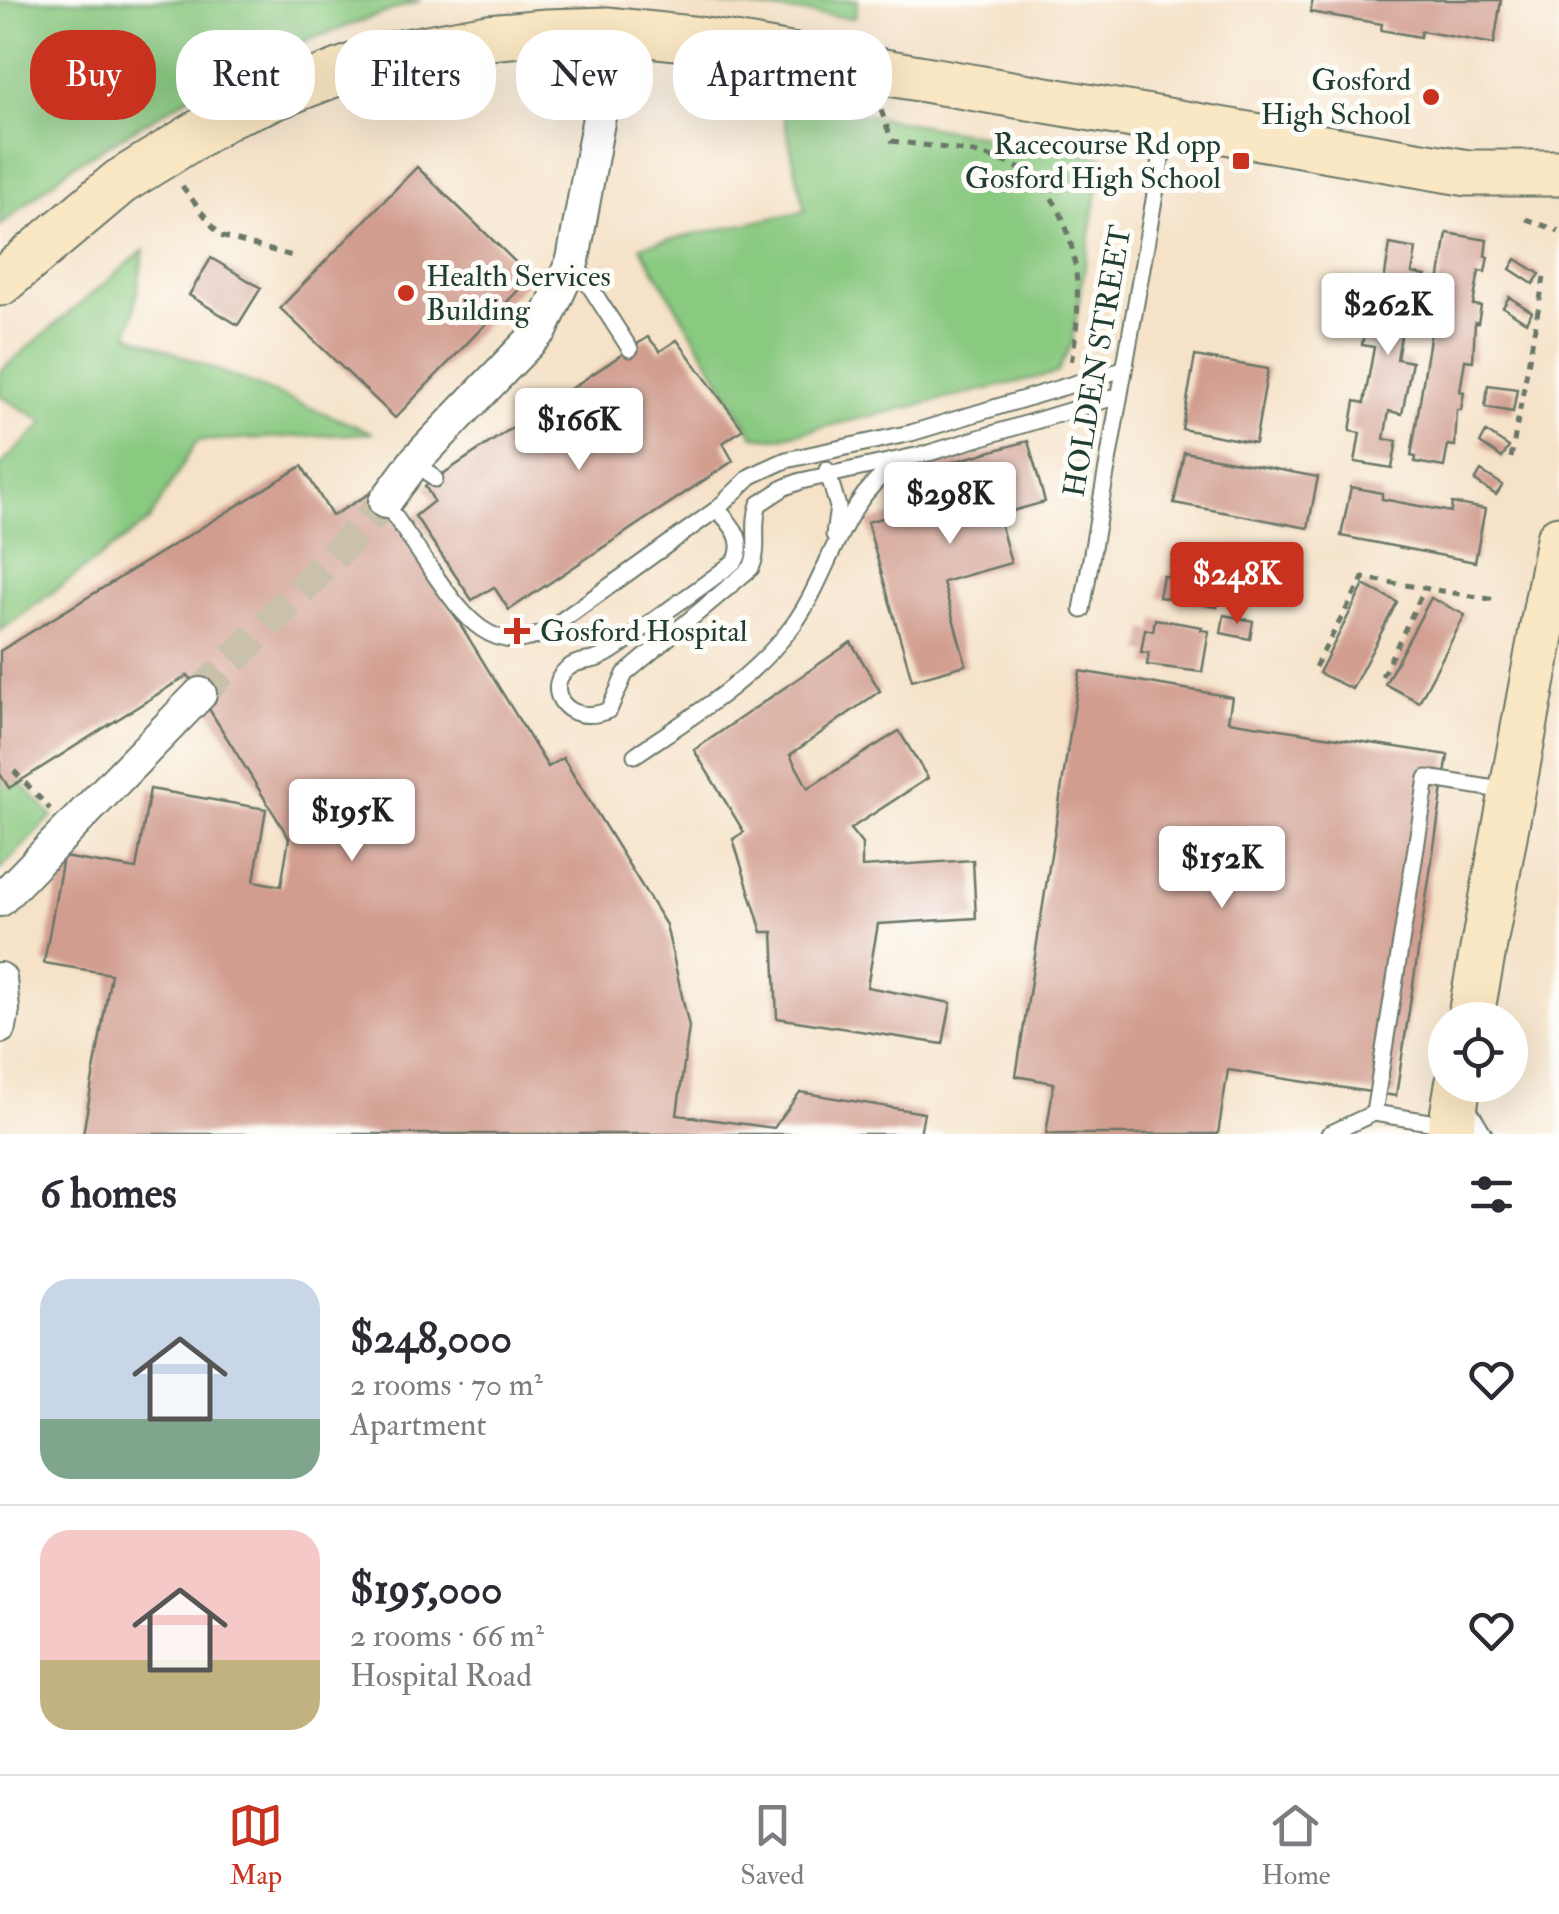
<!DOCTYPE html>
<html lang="en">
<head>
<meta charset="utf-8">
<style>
  :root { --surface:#fff; --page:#f7f7f7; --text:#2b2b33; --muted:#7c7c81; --line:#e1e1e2; --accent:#c8321e }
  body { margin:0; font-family:"IM FELL Double Pica",serif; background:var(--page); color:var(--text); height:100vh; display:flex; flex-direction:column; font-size:38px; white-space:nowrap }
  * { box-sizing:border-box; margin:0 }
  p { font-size:32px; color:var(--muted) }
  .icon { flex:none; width:55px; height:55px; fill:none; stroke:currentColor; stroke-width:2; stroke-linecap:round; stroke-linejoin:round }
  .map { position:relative; height:1134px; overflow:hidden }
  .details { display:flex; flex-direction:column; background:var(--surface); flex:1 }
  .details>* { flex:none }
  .hud { position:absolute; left:30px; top:30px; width:1000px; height:90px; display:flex; gap:20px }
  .controls { position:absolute; left:1428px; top:1002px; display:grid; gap:20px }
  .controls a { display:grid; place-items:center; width:100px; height:100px; border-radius:50%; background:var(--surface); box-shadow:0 10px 40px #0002; font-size:50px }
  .price { position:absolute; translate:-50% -85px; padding:0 22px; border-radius:10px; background:#fff; color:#222; font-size:32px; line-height:65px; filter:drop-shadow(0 2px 5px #0008) }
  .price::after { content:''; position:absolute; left:50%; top:60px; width:30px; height:22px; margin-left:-15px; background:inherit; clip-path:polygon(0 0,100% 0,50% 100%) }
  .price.current { background:var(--accent); color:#fff }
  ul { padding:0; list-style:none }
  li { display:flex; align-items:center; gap:30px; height:250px; padding:0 40px }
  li+li { border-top:2px solid var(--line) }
  li span { display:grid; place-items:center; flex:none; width:280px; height:200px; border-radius:30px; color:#555 }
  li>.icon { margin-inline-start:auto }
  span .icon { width:120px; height:120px; fill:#fffc; stroke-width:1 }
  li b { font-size:42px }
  h2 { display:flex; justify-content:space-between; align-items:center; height:120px; padding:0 40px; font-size:42px }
  .chip { padding:0 35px; border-radius:40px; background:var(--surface); box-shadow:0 10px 40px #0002; font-size:35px; line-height:90px }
  .chip.current { background:var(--accent); color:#fff }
  .menu { display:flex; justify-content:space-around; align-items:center; height:140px; border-top:2px solid var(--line); background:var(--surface); font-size:28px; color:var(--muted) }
  .menu a { display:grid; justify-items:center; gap:5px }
  .menu .current { color:var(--accent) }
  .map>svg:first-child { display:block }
  .green { fill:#89c980; stroke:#54835a; stroke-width:2.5 }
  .building { fill:#d19d8f }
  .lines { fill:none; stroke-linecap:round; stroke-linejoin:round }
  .street-tunnel { stroke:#cac1aa; stroke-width:32; stroke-dasharray:32 16; stroke-linecap:butt }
  .lane-casing { stroke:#6a7768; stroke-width:19 }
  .street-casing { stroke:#6a7768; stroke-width:36 }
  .secondary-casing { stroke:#6a7768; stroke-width:49 }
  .path { stroke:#6a7768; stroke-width:5; stroke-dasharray:8 8; stroke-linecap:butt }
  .lane { stroke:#fff; stroke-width:15 }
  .street { stroke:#fff; stroke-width:32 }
  .secondary { stroke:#fae7c3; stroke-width:45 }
  .poi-dot { fill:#c8321e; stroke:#fdfcf7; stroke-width:4 }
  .labels { text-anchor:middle; stroke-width:10; stroke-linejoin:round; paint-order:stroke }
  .poi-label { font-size:30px; fill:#1f3d34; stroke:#fdfcf7; text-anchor:end }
  .street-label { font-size:30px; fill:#1f3d34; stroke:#fdfcf7 }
</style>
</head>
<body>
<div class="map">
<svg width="1559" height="1134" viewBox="0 0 1559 1134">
  <rect width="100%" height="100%" fill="#fdfcf7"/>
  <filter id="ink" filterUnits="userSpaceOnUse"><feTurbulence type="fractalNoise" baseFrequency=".01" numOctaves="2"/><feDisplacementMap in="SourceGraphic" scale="20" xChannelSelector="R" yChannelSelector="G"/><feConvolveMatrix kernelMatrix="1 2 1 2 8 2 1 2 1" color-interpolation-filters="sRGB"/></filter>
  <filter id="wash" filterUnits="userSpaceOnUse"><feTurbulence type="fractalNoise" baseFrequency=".0048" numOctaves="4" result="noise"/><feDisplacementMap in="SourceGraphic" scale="40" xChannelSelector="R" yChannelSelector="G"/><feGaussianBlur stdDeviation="2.25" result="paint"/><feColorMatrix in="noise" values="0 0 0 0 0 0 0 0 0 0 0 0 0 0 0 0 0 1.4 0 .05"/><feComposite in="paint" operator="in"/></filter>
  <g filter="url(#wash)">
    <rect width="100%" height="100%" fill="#f5e2c8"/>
    <g class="green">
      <path d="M0,0H421L249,61L69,168L0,226Z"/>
      <path d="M670,0H858L855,18Z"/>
      <path d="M780,100L1103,157L1072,343L1057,373L776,438L754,436L640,246L805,211Z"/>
      <path d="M144,250L133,318L128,334L373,433L197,441L149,521L0,631V466L45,422L0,396V371Z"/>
      <path d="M12,773L52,816L0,870V775L3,777Z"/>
    </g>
    <g id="blocks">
      <g class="building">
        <path d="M1313,0H1501L1494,44L1421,31L1420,37L1381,30L1382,24L1310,12Z"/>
        <path d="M417,167L531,277L395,418L280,308Z"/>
        <path d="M1447,233L1487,240L1485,256L1488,257L1485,272L1479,271L1473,305L1481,306L1478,323L1475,322L1473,361L1465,360L1460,391L1464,392L1461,410H1457L1455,446L1448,445L1444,467L1415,462L1416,457L1411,456Z"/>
        <path d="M1390,244L1416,249L1412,273L1426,276L1417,327L1403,324L1397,359L1412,362L1402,414L1389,411L1384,439L1397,441L1392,468L1355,462L1360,433L1350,431L1355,401L1364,403L1374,347L1362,345L1367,316L1378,318Z"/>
        <path d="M211,258L261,288L238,325L189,295Z"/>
        <path d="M1516,259L1540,274L1533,284L1510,269Z"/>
        <path d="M1509,297L1532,312L1526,322L1503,307Z"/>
        <path d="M648,337L660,351L677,340L743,429L723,443L733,461L509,610L494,587L472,600L415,516L434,501L425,486Z"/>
        <path d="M1195,356L1268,369L1255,443L1182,429Z"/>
        <path d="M1488,385L1517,389L1513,412L1485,407Z"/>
        <path d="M1486,432L1509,447L1502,458L1480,443Z"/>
        <path d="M1028,441L1045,502L998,515L1011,563L943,582L966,665L912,680L867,522L933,504L923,470Z"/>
        <path d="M1184,452L1318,477L1308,528L1174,503Z"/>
        <path d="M302,466L332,516L377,489L548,767L563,758L666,925L689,1027L677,1115L774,1128L800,1092L924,1113L920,1134H83L111,974L44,963L63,857L136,869L150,789L266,809L254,881L281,886L289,838L188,675L9,788L0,774V651Z"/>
        <path d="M1481,471L1503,485L1496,495L1475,481Z"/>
        <path d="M1351,487L1382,493V499L1451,512L1452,503L1485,509L1475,562L1341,536Z"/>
        <path d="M1239,549L1267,553L1264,570L1236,566Z"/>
        <path d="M1189,550L1214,554L1212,568L1234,572L1230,595L1219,593L1217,607L1159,597L1163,576L1169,577L1173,554L1189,556Z"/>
        <path d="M1364,585L1397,602L1352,689L1319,673Z"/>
        <path d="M1431,598L1465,615L1419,702L1385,684Z"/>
        <path d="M1224,615L1253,621L1250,639L1221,633Z"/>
        <path d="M1155,619L1202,627L1201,630L1209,631L1202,672L1147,665L1149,653L1141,652L1145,629L1153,631Z"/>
        <path d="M851,642L880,691L790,755L808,788L899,731L928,778L850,829L862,844V867L973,860L976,918L878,924L867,987L951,1003L943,1044L777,1018L773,932H762L733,839L744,832L694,750Z"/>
        <path d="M1080,671L1232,697L1228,721L1448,755L1396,1096L1228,1070L1218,1134H1046L1054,1083L1016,1076Z"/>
      </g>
    </g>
  </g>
  <g filter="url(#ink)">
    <use href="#blocks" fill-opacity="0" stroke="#6a7768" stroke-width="2.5"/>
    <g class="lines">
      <path class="street-tunnel" d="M200,694L385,502"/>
      <g class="lane-casing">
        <g id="lane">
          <path d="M573,260L630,349"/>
          <path d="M1118,396L929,453L801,481L785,487L759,504C751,526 761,548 751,568L625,674L609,710C564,729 541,684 571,666C580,660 592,662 601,657C620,648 636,633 653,621C680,601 710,582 736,560C746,539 731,524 717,509L751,476L786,460L911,433L1123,369"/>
          <path d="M416,460L435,479"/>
          <path d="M827,470L838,507L834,535"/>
          <path d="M385,502C400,524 415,546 430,568C459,609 490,661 547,631L717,509"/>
          <path d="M1082,610L1167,126"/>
          <path d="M635,755C691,717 753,680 794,624C831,572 840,502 897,464"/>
          <path d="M1465,1103L1484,1134"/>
          <path d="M1374,1113L1427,778L1507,791"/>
          <path d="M1329,1134L1374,1113L1448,1125"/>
        </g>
      </g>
      <g class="street-casing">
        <g id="street">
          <path d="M385,502L416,460L542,329L573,260L599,117L609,30"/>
          <path d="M0,900L200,694"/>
          <path d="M0,979L3,1009L0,1027"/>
        </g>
      </g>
      <g class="secondary-casing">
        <g id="secondary">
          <path d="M0,283L120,182L230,114L378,57L488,37L546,32L609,30L693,39L1468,173H1559"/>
          <path d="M1470,1020L1559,539"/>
          <path d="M1450,1134L1458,1085"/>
        </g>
      </g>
      <g class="path">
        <path d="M881,110L892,141C932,147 977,149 1014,166C1081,195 1085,302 1071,362"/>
        <path d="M182,186L220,236L296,257"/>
        <path d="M1526,219L1559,231"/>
        <path d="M1511,458L1545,272"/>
        <path d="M1315,667L1363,578L1496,600"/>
        <path d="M1382,676L1425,588"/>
        <path d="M14,771L50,809"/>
      </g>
      <use href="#lane" class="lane"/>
      <use href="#street" class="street"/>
      <use href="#secondary" class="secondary"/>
    </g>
  </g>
  <g class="poi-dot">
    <circle cx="1431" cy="97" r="10"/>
    <rect x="1231" y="151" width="20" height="20" rx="5"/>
    <circle cx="406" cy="293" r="10"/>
    <path d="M512 616h10v10h10v10h-10v10h-10v-10h-10v-10h10z"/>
  </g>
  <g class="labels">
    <g class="poi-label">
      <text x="1411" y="90">Gosford<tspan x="1411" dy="34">High School</tspan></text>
      <text x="1221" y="154">Racecourse Rd opp<tspan x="1221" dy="34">Gosford High School</tspan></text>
      <text x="426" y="286" text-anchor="start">Health Services<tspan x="426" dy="34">Building</tspan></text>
      <text x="540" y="641" text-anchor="start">Gosford Hospital</text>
    </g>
    <g class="street-label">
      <text transform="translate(1097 361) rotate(-80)" y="10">HOLDEN STREET</text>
    </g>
  </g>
</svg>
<div class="controls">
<a><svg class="icon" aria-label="locate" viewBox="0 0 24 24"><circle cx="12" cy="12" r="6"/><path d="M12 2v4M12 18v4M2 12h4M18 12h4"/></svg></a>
</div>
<b class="price" style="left:1388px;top:358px">$262K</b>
<b class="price" style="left:579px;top:473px">$166K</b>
<b class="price" style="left:950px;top:547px">$298K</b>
<b class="price current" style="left:1237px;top:627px">$248K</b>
<b class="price" style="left:352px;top:864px">$195K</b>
<b class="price" style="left:1222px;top:911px">$152K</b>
<div class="hud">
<a class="chip current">Buy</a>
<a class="chip">Rent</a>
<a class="chip">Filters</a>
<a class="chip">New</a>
<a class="chip">Apartment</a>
</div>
</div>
<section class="details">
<h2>6 homes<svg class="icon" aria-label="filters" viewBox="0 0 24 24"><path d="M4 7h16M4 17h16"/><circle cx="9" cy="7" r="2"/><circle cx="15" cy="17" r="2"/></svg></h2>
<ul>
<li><span style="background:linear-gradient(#c9d6e8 70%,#7fa58c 0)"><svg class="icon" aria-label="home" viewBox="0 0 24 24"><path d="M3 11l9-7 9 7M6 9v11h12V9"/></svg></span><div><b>$248,000</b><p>2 rooms · 70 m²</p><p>Apartment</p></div><svg class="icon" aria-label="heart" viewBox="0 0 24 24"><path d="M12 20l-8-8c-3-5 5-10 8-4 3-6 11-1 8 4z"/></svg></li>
<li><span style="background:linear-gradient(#f6c9c9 65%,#c2b280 0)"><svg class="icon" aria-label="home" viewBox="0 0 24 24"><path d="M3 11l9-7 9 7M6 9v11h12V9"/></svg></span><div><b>$195,000</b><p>2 rooms · 66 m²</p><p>Hospital Road</p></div><svg class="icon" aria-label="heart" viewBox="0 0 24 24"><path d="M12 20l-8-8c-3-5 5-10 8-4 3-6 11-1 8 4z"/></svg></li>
</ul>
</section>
<nav class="menu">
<a class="current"><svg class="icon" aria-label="map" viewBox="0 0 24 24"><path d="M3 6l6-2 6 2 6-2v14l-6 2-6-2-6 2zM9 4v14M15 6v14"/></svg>Map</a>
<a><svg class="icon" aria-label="saved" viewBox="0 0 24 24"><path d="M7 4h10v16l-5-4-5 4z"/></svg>Saved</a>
<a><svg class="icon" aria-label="home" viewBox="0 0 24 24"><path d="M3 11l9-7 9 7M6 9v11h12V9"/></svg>Home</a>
</nav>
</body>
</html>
